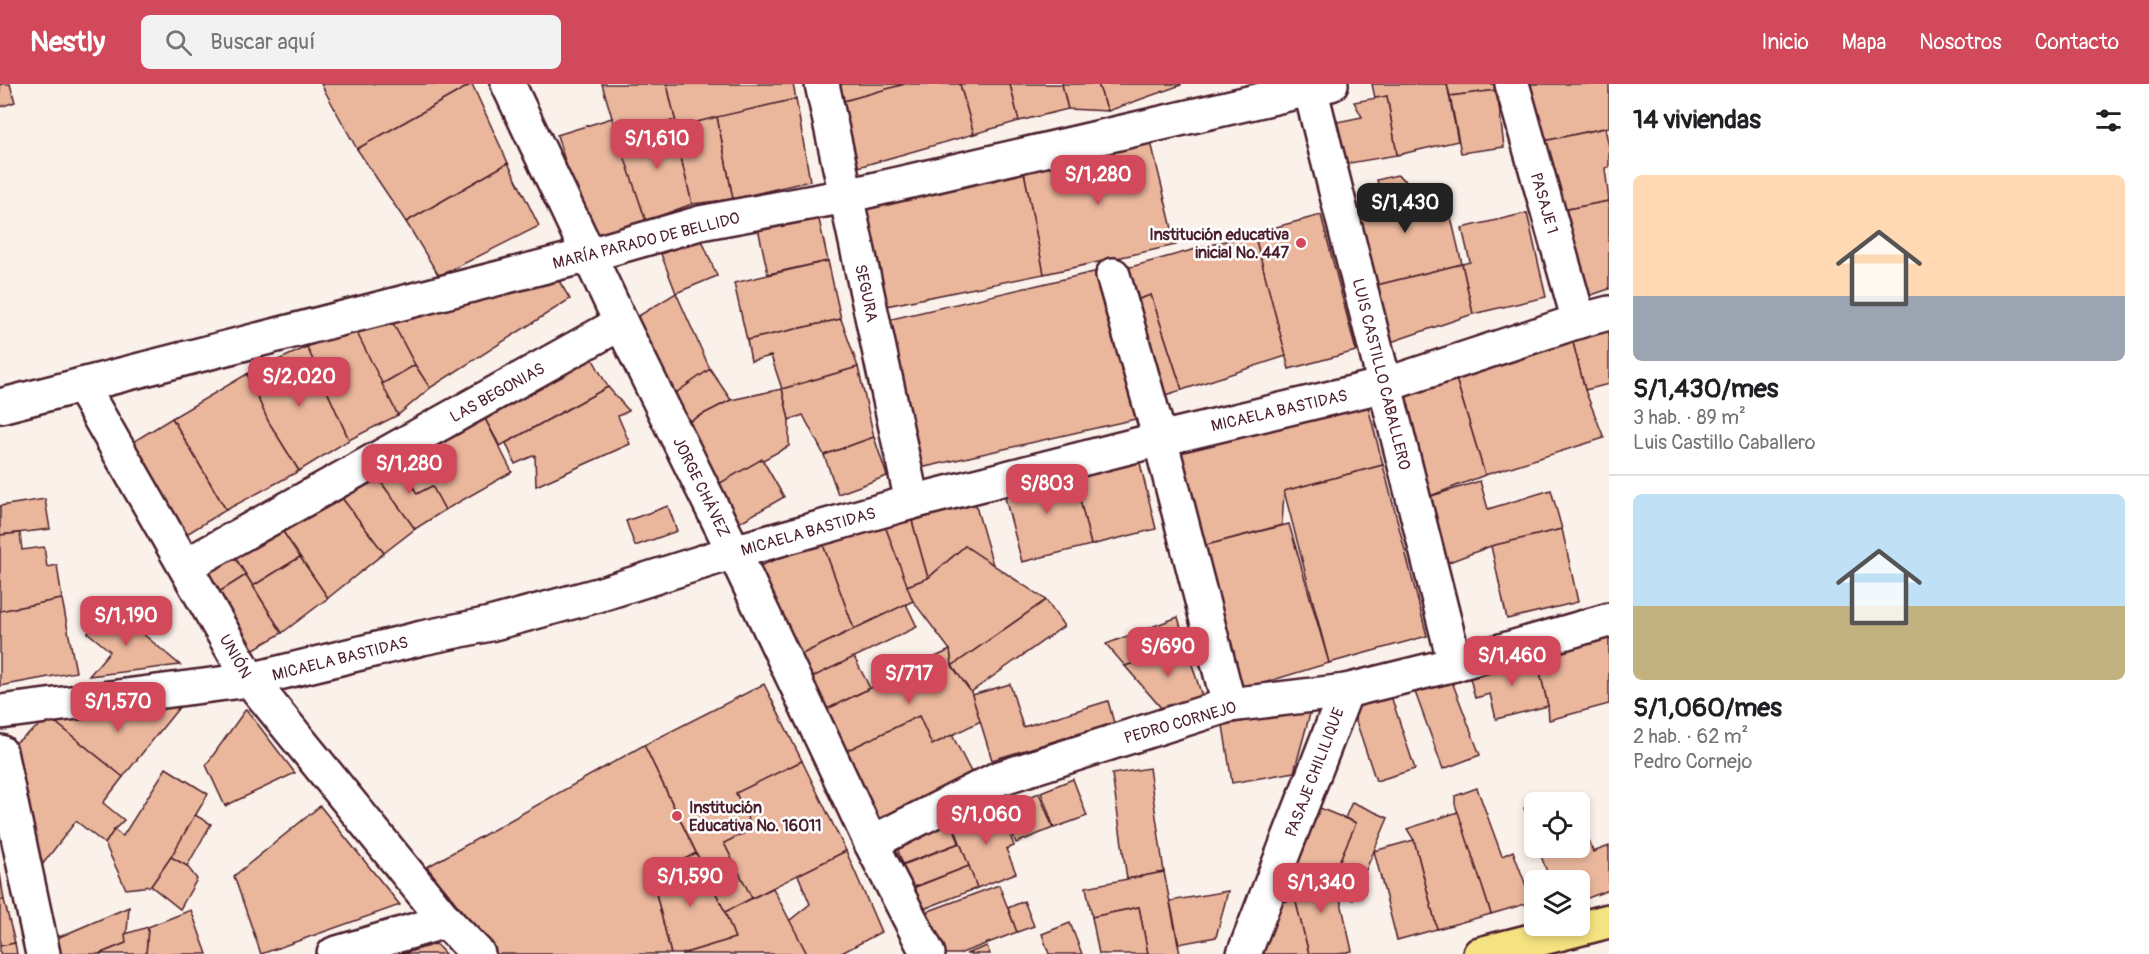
<!DOCTYPE html>
<html lang="es">
<head>
<meta charset="utf-8">
<style>
  :root { --surface:#fff; --page:#f2f2f2; --text:#202124; --muted:#757577; --line:#e0e0e0; --accent:#d1495b }
  body { margin:0; font-family:Pangolin,sans-serif; background:var(--page); color:var(--text); height:100vh; display:flex; flex-direction:column; font-size:22px; white-space:nowrap }
  * { box-sizing:border-box; margin:0 }
  p { font-size:20px; color:var(--muted) }
  .icon { flex:none; width:33px; height:33px; fill:none; stroke:currentColor; stroke-width:2; stroke-linecap:round; stroke-linejoin:round }
  .map { position:relative; flex:1; overflow:hidden }
  .side { display:flex; flex-direction:column; background:var(--surface); width:540px }
  .side>* { flex:none }
  .buttons { position:absolute; left:1524px; top:708px; display:grid; gap:12px }
  .buttons a { display:grid; place-items:center; width:66px; height:66px; border-radius:9px; background:var(--surface); box-shadow:0 3px 9px #0003; font-size:30px }
  .price { position:absolute; translate:-50% -51px; padding:0 14px; border-radius:12px; background:var(--accent); color:#fff; font-size:20px; line-height:39px; filter:drop-shadow(0 2px 3px #0008) }
  .price::after { content:''; position:absolute; left:50%; top:36px; width:18px; height:14px; margin-left:-9px; background:inherit; clip-path:polygon(0 0,100% 0,50% 100%) }
  .price.active { background:#222; color:#fff }
  ul { padding:0; list-style:none }
  li { display:grid; align-content:center; gap:12px; height:318px; padding:0 24px }
  li+li { border-top:2px solid var(--line) }
  li span { display:grid; place-items:center; height:186px; border-radius:9px; color:#555 }
  li>.icon { margin-inline-start:auto }
  span .icon { width:108px; height:108px; fill:#fffc; stroke-width:1 }
  li b { font-size:26px }
  h2 { display:flex; justify-content:space-between; align-items:center; height:72px; padding:0 24px; font-size:26px }
  header { display:flex; align-items:center; gap:36px; box-sizing:border-box; height:84px; padding:0 30px; background:var(--accent); color:#fff }
  header strong { font-size:28px }
  nav { display:flex; gap:33px; margin-inline-start:auto; font-size:21px }
  .search { width:420px; height:54px; background:var(--page); display:flex; align-items:center; gap:15px; box-sizing:border-box; padding:0 21px; border-radius:9px; color:var(--muted); font-size:22px }
  main { display:flex; flex:1; min-height:0 }
  .map>svg:first-child { display:block }
  .building { fill:#eab79c; stroke:#4a1f2b; stroke-width:1.5 }
  .lines { fill:none; stroke-linecap:round; stroke-linejoin:round }
  .minor-casing { stroke:#4a1f2b; stroke-width:38 }
  .highway-casing { stroke:#4a1f2b; stroke-width:38 }
  .minor { stroke:#fff; stroke-width:33 }
  .highway { stroke:#f5e382; stroke-width:33 }
  .poi-dot { fill:#d1495b; stroke:#fff; stroke-width:2 }
  .labels { text-anchor:middle; stroke-width:5; stroke-linejoin:round; paint-order:stroke }
  .street-label { font-size:16px; fill:#4a1f2b; stroke:#fff }
  .poi-label { font-size:16px; font-weight:bold; fill:#4a1f2b; stroke:#fff; text-anchor:end }
</style>
</head>
<body>
<header>
<strong>Nestly</strong>
<div class="search"><svg class="icon" aria-label="search" viewBox="0 0 24 24"><circle cx="10" cy="10" r="6"/><path d="M15 15l6 6"/></svg>Buscar aquí</div>
<nav><a>Inicio</a><a>Mapa</a><a>Nosotros</a><a>Contacto</a></nav>
</header>
<main>
<div class="map">
<svg width="1609" height="870" viewBox="0 0 1609 870">
  <rect width="100%" height="100%" fill="#fbf1eb"/>
  <filter id="ink" filterUnits="userSpaceOnUse"><feTurbulence type="fractalNoise" baseFrequency=".0167" numOctaves="2"/><feDisplacementMap in="SourceGraphic" scale="12" xChannelSelector="R" yChannelSelector="G"/><feConvolveMatrix kernelMatrix="1 2 1 2 8 2 1 2 1" color-interpolation-filters="sRGB"/></filter>
  <g filter="url(#ink)">
    <g class="building">
      <path d="M0,0H10L15,18L0,23Z"/>
      <path d="M321,0H472L357,65Z"/>
      <path d="M472,0L508,79L406,138L357,65Z"/>
      <path d="M602,0H667L677,43L672,37L618,54Z"/>
      <path d="M667,0H793L796,15L677,43Z"/>
      <path d="M829,0H902V1L833,20Z"/>
      <path d="M905,0H960L974,50L851,85L833,20Z"/>
      <path d="M960,0H1010L1019,37L974,50Z"/>
      <path d="M1010,0H1062L1068,25L1019,37Z"/>
      <path d="M1062,0H1098L1108,27L1068,25Z"/>
      <path d="M1098,0H1181V1L1108,27Z"/>
      <path d="M1372,0H1447L1458,57L1397,71L1387,12L1375,14Z"/>
      <path d="M1447,0H1496L1497,6L1450,12Z"/>
      <path d="M1530,0H1609V43L1544,57Z"/>
      <path d="M1497,6L1504,63L1461,69L1450,12Z"/>
      <path d="M1387,12L1397,71L1344,80L1337,38L1362,33L1354,18Z"/>
      <path d="M796,15L810,97L733,115L717,33Z"/>
      <path d="M717,33L733,115L692,120L672,37L677,43Z"/>
      <path d="M612,34L646,137L589,155L557,51Z"/>
      <path d="M672,37L692,120L646,137L618,54Z"/>
      <path d="M1605,44L1609,63V83L1605,84L1609,117L1557,127L1544,57Z"/>
      <path d="M1150,54L1176,161L1044,190L1023,83Z"/>
      <path d="M508,79L539,142L439,192L406,138Z"/>
      <path d="M1023,83L1044,190L876,224L855,116Z"/>
      <path d="M1397,91L1449,125L1462,180L1369,203L1352,130L1384,122L1377,96Z"/>
      <path d="M1609,117V205L1577,216L1557,127Z"/>
      <path d="M1527,129L1546,213L1473,230L1462,180L1470,178L1462,144Z"/>
      <path d="M818,131L828,177L768,190L758,144Z"/>
      <path d="M1321,131L1356,267L1289,285L1254,149Z"/>
      <path d="M1254,149L1286,272L1182,306L1151,211L1125,220L1116,187Z"/>
      <path d="M701,154L717,192L676,209L661,170Z"/>
      <path d="M828,177L841,235L747,256L734,199Z"/>
      <path d="M1462,180L1473,230L1385,260L1369,203Z"/>
      <path d="M1107,185L1140,334L916,385L883,237Z"/>
      <path d="M556,192L570,215L430,304L415,281L388,230Z"/>
      <path d="M676,209L710,285L670,313L627,239Z"/>
      <path d="M1151,211L1182,306L1155,314L1125,220Z"/>
      <path d="M388,230L415,281L382,300L354,243Z"/>
      <path d="M841,235L858,283L782,305L771,272L751,277L747,256Z"/>
      <path d="M1609,237V300L1585,306L1570,247Z"/>
      <path d="M354,243L398,331L349,356L307,263Z"/>
      <path d="M1570,247L1585,306L1604,354L1485,391L1453,285Z"/>
      <path d="M307,263L349,356L299,387L268,337L247,290Z"/>
      <path d="M591,272L608,303L500,362L483,331Z"/>
      <path d="M415,281L430,304L398,331L382,300Z"/>
      <path d="M858,283L874,353L824,371L803,331L789,336L782,305Z"/>
      <path d="M710,285L731,316L682,341L670,313Z"/>
      <path d="M1453,285L1485,391L1425,414L1392,301Z"/>
      <path d="M247,290L268,337L299,387L226,426L172,334Z"/>
      <path d="M608,303L629,327L618,332L630,360L536,402L535,371L515,380L506,359Z"/>
      <path d="M782,305L789,336V362L715,402L682,341L731,316Z"/>
      <path d="M1365,311L1383,381L1284,407L1282,441L1199,463L1173,362Z"/>
      <path d="M483,331L512,388L445,426L432,402L417,410L399,376Z"/>
      <path d="M172,334L226,426L177,456L123,364Z"/>
      <path d="M874,353L887,392L838,410L824,371Z"/>
      <path d="M1137,367L1156,445L1091,461L1072,383Z"/>
      <path d="M762,375L784,413L737,440L715,402Z"/>
      <path d="M399,376L417,410L432,402L445,426L415,445L372,386Z"/>
      <path d="M1383,381L1427,552L1329,579L1284,407Z"/>
      <path d="M1072,383L1091,461L1022,478L1002,402Z"/>
      <path d="M372,386L415,445L384,469L335,405Z"/>
      <path d="M1480,397L1488,425L1551,406L1562,445L1491,462L1444,480L1425,414Z"/>
      <path d="M335,405L384,469L328,514L277,439Z"/>
      <path d="M45,415L50,445L0,451V422Z"/>
      <path d="M975,419L993,481L965,462L928,494L912,437Z"/>
      <path d="M668,422L677,447L635,462L626,437Z"/>
      <path d="M912,437L928,494L907,502L885,442Z"/>
      <path d="M277,439L300,473L253,502L231,467Z"/>
      <path d="M1289,440L1329,579L1237,607L1199,463Z"/>
      <path d="M885,442L913,517L854,545L822,458Z"/>
      <path d="M1562,445L1578,518L1507,535L1491,462Z"/>
      <path d="M20,449L22,466L44,463L47,483L57,481L62,515L0,527V451Z"/>
      <path d="M822,458L854,545L794,574L757,483Z"/>
      <path d="M965,462L1046,516L952,582L950,566L913,517L907,502L928,494Z"/>
      <path d="M231,467L246,491L216,510L202,480Z"/>
      <path d="M300,473L328,514L282,549L253,502Z"/>
      <path d="M246,491L282,549L252,566L216,510Z"/>
      <path d="M62,515L76,588L0,602V527Z"/>
      <path d="M1046,516L1064,542L971,608L952,582Z"/>
      <path d="M906,520L917,543L805,597L794,574Z"/>
      <path d="M110,522L180,581L89,592L110,567L88,549Z"/>
      <path d="M1178,533L1186,562L1125,582L1106,560Z"/>
      <path d="M1609,554V620L1549,636L1548,622L1536,572Z"/>
      <path d="M1186,562L1202,612L1163,626L1125,582Z"/>
      <path d="M950,566L952,582L971,608L983,636L932,661L919,632L846,667L827,625Z"/>
      <path d="M1536,572L1548,622L1496,635L1490,610L1475,614L1469,590Z"/>
      <path d="M854,573L870,604L827,625L802,598Z"/>
      <path d="M1451,595L1480,671L1443,685L1415,608Z"/>
      <path d="M764,600L802,677L736,709L753,745L724,759L752,814L725,828L644,661Z"/>
      <path d="M1010,600L1023,643L1108,617L1114,639L992,676L972,611Z"/>
      <path d="M1390,609L1415,685L1376,697L1351,622Z"/>
      <path d="M181,621L123,693L50,634Z"/>
      <path d="M246,625L295,689L225,722L206,681Z"/>
      <path d="M1311,626L1294,688L1232,699L1223,641Z"/>
      <path d="M919,632L932,661L952,651L972,690L878,740L846,667Z"/>
      <path d="M50,634L123,693L103,719L124,736L114,746L105,760L76,737L35,790L4,667Z"/>
      <path d="M644,661L696,769L652,793L671,870H496L427,783Z"/>
      <path d="M802,677L846,767L752,814L724,759L753,745L736,709Z"/>
      <path d="M166,684L208,710L171,773L151,802L126,805L105,760L114,746L123,752Z"/>
      <path d="M1149,684L1164,788L1127,795L1112,690Z"/>
      <path d="M1073,695L1087,732L1054,744L1041,708Z"/>
      <path d="M1477,704L1502,772L1513,767L1532,818L1491,830L1455,720V712Z"/>
      <path d="M1039,709L1053,744L1016,759L1003,724Z"/>
      <path d="M1556,712L1558,718H1538Z"/>
      <path d="M1352,718L1388,734L1353,816L1326,804L1331,796L1356,739L1345,734Z"/>
      <path d="M1310,720L1356,739L1331,796L1286,777Z"/>
      <path d="M1534,720V754L1524,724Z"/>
      <path d="M320,722L400,821L261,870L234,792Z"/>
      <path d="M1000,722L1014,762L1006,765L1016,789L977,804L953,740Z"/>
      <path d="M1458,728L1491,830L1437,845L1414,756L1407,745Z"/>
      <path d="M195,731L211,740L187,782L171,773Z"/>
      <path d="M952,738L959,759L903,780L895,759Z"/>
      <path d="M1583,740L1593,768L1609,762V806L1580,817V796H1550L1538,764H1580V741Z"/>
      <path d="M1414,756L1437,845L1397,856L1374,767Z"/>
      <path d="M960,759L969,782L909,805L900,782Z"/>
      <path d="M846,767L881,848L840,870H807L789,837L810,820L798,791Z"/>
      <path d="M696,769L725,828L735,854L682,870H671L652,793Z"/>
      <path d="M171,773L187,782L197,795L180,825L151,802Z"/>
      <path d="M1294,781L1331,796L1326,804L1339,809L1352,867L1338,870H1309L1295,815Z"/>
      <path d="M969,782L977,804L916,828L908,806Z"/>
      <path d="M1164,788L1180,870H1148L1139,823L1092,833L1086,803Z"/>
      <path d="M0,789L4,816H0Z"/>
      <path d="M999,801L1017,848L959,870H933L918,831Z"/>
      <path d="M773,804L807,870H682L735,854L725,828Z"/>
      <path d="M1228,807L1216,853L1179,860L1170,817Z"/>
      <path d="M1295,815L1309,870H1264L1268,822Z"/>
      <path d="M0,816H4L15,859L0,862Z"/>
      <path d="M1024,817L1034,842L1017,848L1008,824Z"/>
      <path d="M129,823L126,859L99,870H56L50,857Z"/>
      <path d="M1139,823L1148,870H1099L1092,833Z"/>
      <path d="M191,826L207,870H146L148,843Z"/>
      <path d="M1070,839L1082,870H1049L1042,850Z"/>
      <path d="M148,843L146,870H99L126,859L125,850Z"/>
      <path d="M15,859L17,870H0V862Z"/>
      <path d="M436,860L445,870H402Z"/>
      <path d="M987,862L990,870H966Z"/>
    </g>
    <g class="lines">
      <g class="minor-casing">
        <g id="minor">
          <path d="M508,0L621,239L734,468L871,759L928,870"/>
          <path d="M822,0L912,418"/>
          <path d="M1309,0L1455,580"/>
          <path d="M1512,0L1579,237"/>
          <path d="M1113,191L1160,355L1229,621"/>
          <path d="M81,301L250,596L446,837L478,870"/>
          <path d="M0,322L589,171L700,139L846,112L1331,0"/>
          <path d="M185,482L621,239"/>
          <path d="M0,628L250,596L422,554L490,540L598,511L734,468L912,418L1160,355L1385,301L1579,237L1609,229"/>
          <path d="M0,668L43,870"/>
          <path d="M871,759L997,695L1229,621L1346,607L1455,580L1609,536"/>
          <path d="M334,870L446,837"/>
          <path d="M1244,870L1346,607"/>
        </g>
      </g>
      <g class="highway-casing">
        <path id="highway" d="M1480,870L1609,837"/>
      </g>
      <use href="#minor" class="minor"/>
      <use href="#highway" class="highway"/>
    </g>
  </g>
  <g class="poi-dot">
    <circle cx="1301" cy="159" r="6"/>
    <circle cx="677" cy="732" r="6"/>
  </g>
  <g class="labels">
    <g class="street-label">
      <text transform="translate(1545 119) rotate(74)" y="6">PASAJE 1</text>
      <text transform="translate(646 156) rotate(-14)" y="6">MARÍA PARADO DE BELLIDO</text>
      <text transform="translate(867 209) rotate(78)" y="6">SEGURA</text>
      <text transform="translate(1382 290) rotate(76)" y="6">LUIS CASTILLO CABALLERO</text>
      <text transform="translate(497 308) rotate(-29)" y="6">LAS BEGONIAS</text>
      <text transform="translate(1279 326) rotate(-13)" y="6">MICAELA BASTIDAS</text>
      <text transform="translate(702 403) rotate(64)" y="6">JORGE CHÁVEZ</text>
      <text transform="translate(808 447) rotate(-16)" y="6">MICAELA BASTIDAS</text>
      <text transform="translate(236 572) rotate(60)" y="6">UNIÓN</text>
      <text transform="translate(340 574) rotate(-14)" y="6">MICAELA BASTIDAS</text>
      <text transform="translate(1180 638) rotate(-16)" y="6">PEDRO CORNEJO</text>
      <text transform="translate(1314 688) rotate(-69)" y="6">PASAJE CHILILIQUE</text>
    </g>
    <g class="poi-label">
      <text x="1289" y="156">Institución educativa<tspan x="1289" dy="18">inicial No. 447</tspan></text>
      <text x="689" y="729" text-anchor="start">Institución<tspan x="689" dy="18">Educativa No. 16011</tspan></text>
    </g>
  </g>
</svg>
<div class="buttons">
<a><svg class="icon" aria-label="locate" viewBox="0 0 24 24"><circle cx="12" cy="12" r="6"/><path d="M12 2v4M12 18v4M2 12h4M18 12h4"/></svg></a>
<a><svg class="icon" aria-label="layers" viewBox="0 0 24 24"><path d="M12 4l9 5-9 5-9-5zM3 14l9 5 9-5"/></svg></a>
</div>
<b class="price" style="left:657px;top:86px">S/1,610</b>
<b class="price" style="left:1098px;top:122px">S/1,280</b>
<b class="price active" style="left:1405px;top:150px">S/1,430</b>
<b class="price" style="left:299px;top:324px">S/2,020</b>
<b class="price" style="left:409px;top:411px">S/1,280</b>
<b class="price" style="left:1047px;top:431px">S/803</b>
<b class="price" style="left:126px;top:563px">S/1,190</b>
<b class="price" style="left:1168px;top:594px">S/690</b>
<b class="price" style="left:1512px;top:603px">S/1,460</b>
<b class="price" style="left:909px;top:621px">S/717</b>
<b class="price" style="left:118px;top:649px">S/1,570</b>
<b class="price" style="left:986px;top:762px">S/1,060</b>
<b class="price" style="left:690px;top:824px">S/1,590</b>
<b class="price" style="left:1321px;top:830px">S/1,340</b>
</div>
<section class="side">
<h2>14 viviendas<svg class="icon" aria-label="filters" viewBox="0 0 24 24"><path d="M4 7h16M4 17h16"/><circle cx="9" cy="7" r="2"/><circle cx="15" cy="17" r="2"/></svg></h2>
<ul>
<li><span style="background:linear-gradient(#ffd9b3 65%,#9aa5b1 0)"><svg class="icon" aria-label="home" viewBox="0 0 24 24"><path d="M3 11l9-7 9 7M6 9v11h12V9"/></svg></span><div><b>S/1,430/mes</b><p>3 hab. · 89 m²</p><p>Luis Castillo Caballero</p></div></li>
<li><span style="background:linear-gradient(#bfe0f5 60%,#c2b280 0)"><svg class="icon" aria-label="home" viewBox="0 0 24 24"><path d="M3 11l9-7 9 7M6 9v11h12V9"/></svg></span><div><b>S/1,060/mes</b><p>2 hab. · 62 m²</p><p>Pedro Cornejo</p></div></li>
</ul>
</section>
</main>
</body>
</html>
